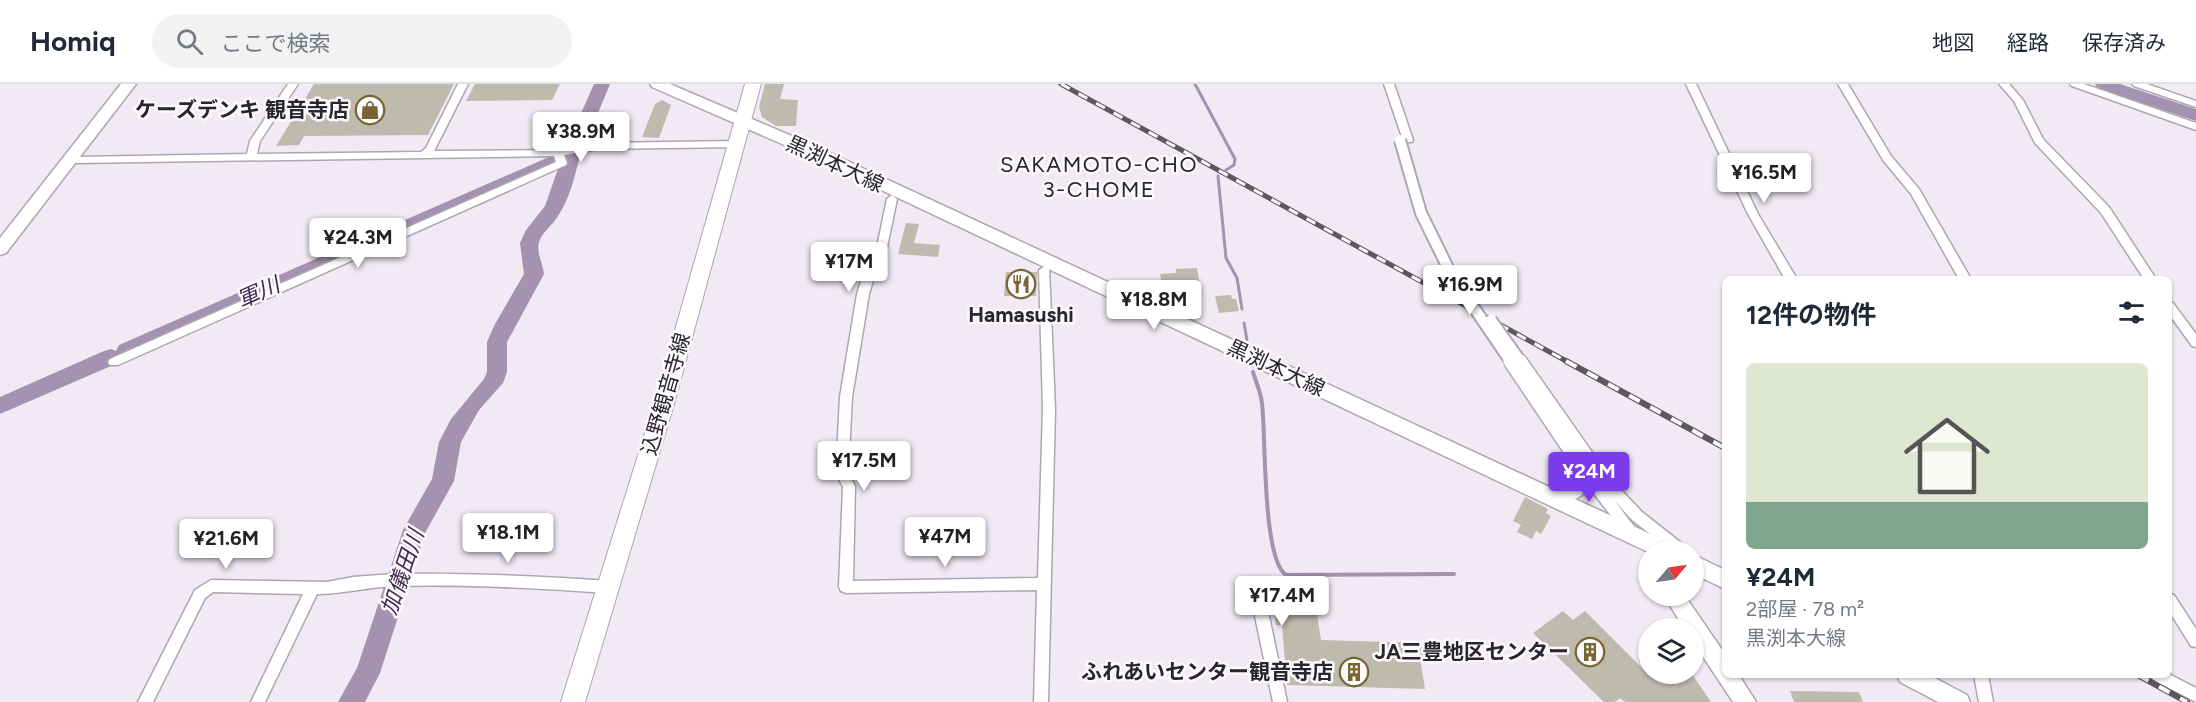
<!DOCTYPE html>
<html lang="ja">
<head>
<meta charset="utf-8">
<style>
  :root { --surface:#fff; --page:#f2f2f3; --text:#1f2937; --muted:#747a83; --line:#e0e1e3; --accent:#7c3aed }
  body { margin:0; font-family:Figtree,"Noto Sans JP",sans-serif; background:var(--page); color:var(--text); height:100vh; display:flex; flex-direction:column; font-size:22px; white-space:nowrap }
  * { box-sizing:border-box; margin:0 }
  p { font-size:20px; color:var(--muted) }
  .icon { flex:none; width:33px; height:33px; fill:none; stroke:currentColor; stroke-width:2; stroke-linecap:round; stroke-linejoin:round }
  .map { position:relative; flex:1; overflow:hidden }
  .panel { position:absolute; left:1722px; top:192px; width:450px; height:402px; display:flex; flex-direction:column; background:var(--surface); border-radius:9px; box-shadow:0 2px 4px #0004 }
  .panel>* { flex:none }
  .needle { width:39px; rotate:61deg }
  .buttons { position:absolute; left:1638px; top:456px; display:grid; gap:12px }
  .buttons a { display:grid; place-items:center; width:66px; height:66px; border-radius:50%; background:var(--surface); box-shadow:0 2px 4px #0004; font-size:30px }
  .price { position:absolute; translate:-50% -51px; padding:0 14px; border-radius:6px; background:#fff; color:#222; font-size:20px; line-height:39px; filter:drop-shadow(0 2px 3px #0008) }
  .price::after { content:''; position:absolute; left:50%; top:36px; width:18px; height:14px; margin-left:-9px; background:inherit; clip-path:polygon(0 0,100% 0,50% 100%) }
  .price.active { background:var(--accent); color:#fff }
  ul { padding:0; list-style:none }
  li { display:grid; align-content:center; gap:12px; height:318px; padding:0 24px }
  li+li { border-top:2px solid var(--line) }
  li span { display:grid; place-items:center; height:186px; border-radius:9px; color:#555 }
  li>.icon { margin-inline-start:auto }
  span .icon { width:108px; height:108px; fill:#fffc; stroke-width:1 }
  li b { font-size:26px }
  h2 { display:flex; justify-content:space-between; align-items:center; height:72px; padding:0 24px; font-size:26px }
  header { display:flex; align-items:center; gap:36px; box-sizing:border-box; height:84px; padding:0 30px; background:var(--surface); border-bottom:2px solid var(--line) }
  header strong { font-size:28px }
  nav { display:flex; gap:33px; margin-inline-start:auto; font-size:21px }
  .search { width:420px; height:54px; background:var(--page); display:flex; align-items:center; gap:15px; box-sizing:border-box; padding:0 21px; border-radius:33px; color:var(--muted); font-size:22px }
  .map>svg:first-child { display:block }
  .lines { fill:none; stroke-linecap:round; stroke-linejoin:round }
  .stream-far1 { stroke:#a591b0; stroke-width:3 }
  .stream { stroke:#a591b0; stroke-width:4 }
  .river { fill:#a591b0; fill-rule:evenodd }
  .building { fill:#bfbaae }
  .street-casing { stroke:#ada6b1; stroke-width:3 }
  .secondary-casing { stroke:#ada6b1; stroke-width:3 }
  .primary-casing { stroke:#ada6b1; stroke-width:2 }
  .street { fill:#fff; fill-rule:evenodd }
  .secondary { fill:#fff; fill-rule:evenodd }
  .primary { fill:#fff; fill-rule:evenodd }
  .rail-far1-casing { stroke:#5b575e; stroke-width:5 }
  .rail-casing { stroke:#5b575e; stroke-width:6 }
  .rail-far1 { stroke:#fcf9fd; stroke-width:3; stroke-dasharray:10; stroke-linecap:butt }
  .rail { stroke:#fcf9fd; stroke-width:4; stroke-dasharray:12; stroke-linecap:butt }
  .street-bridge-far1-casing { stroke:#ada6b1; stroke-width:14; stroke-linecap:butt }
  .street-bridge-casing { stroke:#ada6b1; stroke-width:16; stroke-linecap:butt }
  .street-bridge-far1 { stroke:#fff; stroke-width:10 }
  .street-bridge { stroke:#fff; stroke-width:13 }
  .labels { text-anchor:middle; stroke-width:5; stroke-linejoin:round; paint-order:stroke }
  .poi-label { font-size:21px; font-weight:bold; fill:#29262b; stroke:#fcf9fd; text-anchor:end }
  .street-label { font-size:21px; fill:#29262b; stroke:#fcf9fd }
  .neighbourhood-label { font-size:22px; letter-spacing:1.5px; fill:#29262b; stroke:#fcf9fd }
  .water-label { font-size:22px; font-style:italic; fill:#422651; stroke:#fcf9fd }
</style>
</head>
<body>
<header>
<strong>Homiq</strong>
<div class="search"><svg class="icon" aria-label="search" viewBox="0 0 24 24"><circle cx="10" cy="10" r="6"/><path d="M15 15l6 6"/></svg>ここで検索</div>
<nav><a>地図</a><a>経路</a><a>保存済み</a></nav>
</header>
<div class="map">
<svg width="2196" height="618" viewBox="0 0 2196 618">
  <rect width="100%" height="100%" fill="#f1eaf5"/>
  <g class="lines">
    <g class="stream-far1">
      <path d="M1195,0L1235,75L1234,81L1226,86"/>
      <path d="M1218,92L1226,174L1237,194L1242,225"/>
      <path d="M1244,239L1247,256"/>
    </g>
    <path class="stream" d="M1253,288C1256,298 1261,309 1262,319C1266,351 1262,475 1286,491L1454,490"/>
    <g class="river">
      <path d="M594,0H610L584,63L578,68L580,71C575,92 570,114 558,132C553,141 542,148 539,158C536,169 543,179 544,190L507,258V288L503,299L479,326L461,358L454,397L425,449L380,589L365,618H338L357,584L403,446L432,395L439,358L451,335L484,295L487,288V258L495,240L524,190L520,159L526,146L545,122L559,82L133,273L126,275L121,273L118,279L0,330V313L104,267L111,265L116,267L119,261L549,73L555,71L562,73L565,67L568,66L566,63Z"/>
      <path d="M2095,0H2120L2196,25V37L2097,4Z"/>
    </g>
  </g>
  <g class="building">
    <path d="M314,0H454L428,51L304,52L299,61L276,62Z"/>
    <path d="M475,0H560L552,16L466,17Z"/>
    <path d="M765,0H784L780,15L798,16L796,42H776L762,33L759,23Z"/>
    <path d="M662,16L671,21L659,54L642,53L655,20Z"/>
    <path d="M906,139L919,140L914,159L940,161L938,173L898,170Z"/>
    <path d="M1197,184L1202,212L1182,216L1179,200L1162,201L1160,190L1176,189V185Z"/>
    <path d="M1006,188H1037L1036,212H1004Z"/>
    <path d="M1231,211L1232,215H1236L1239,227L1219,229L1215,212Z"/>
    <path d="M1525,413L1548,425L1546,429L1551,432L1541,450L1536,447L1532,455L1517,448L1521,441L1513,437Z"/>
    <path d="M1563,527L1573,536L1585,527L1648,590H1692L1711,618H1625L1620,614L1615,618H1604L1533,549Z"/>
    <path d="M1275,530H1317L1321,556L1425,559L1428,574H1420L1425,605L1287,601L1282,541H1276Z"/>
    <path d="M1790,607L1859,608L1863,618H1794Z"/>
  </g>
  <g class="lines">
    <g class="street-casing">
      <g id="street">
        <path d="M288,0H298L260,57L257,70L421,68L426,64L458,0H468L434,67L558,66L598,59L738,57L743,60L738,63L598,65L564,71L567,79L566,81L118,281H110L108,278L110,275L556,78L554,72L76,79L71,76L76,73L247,70L250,57Z"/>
        <path d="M1384,0H1394L1413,56L1412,58H1404L1403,56Z"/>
        <path d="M1686,0H1696L1758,130L1797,195H1785L1748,130Z"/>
        <path d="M1838,0H1848L1891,72L1919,105L1971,195H1959L1911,110L1883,76Z"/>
        <path d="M1999,0H2009L2023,16L2043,55L2109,123L2156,195H2144L2101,129L2035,59L2014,17Z"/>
        <path d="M2070,0H2084L2196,39V46L2072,2Z"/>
        <path d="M2132,0H2147L2196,17V23L2134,2Z"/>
        <path d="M892,111L897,115L884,178L875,190L869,210L852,313L848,389L855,402L853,497L1038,494L1043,324L1039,186L1045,182L1049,183L1055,324L1048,618H1034L1037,506L846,509L841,507L839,503L843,403L836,390L840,313L857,210L864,188L874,177L887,115Z"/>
        <path d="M2169,218L2173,219L2196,250V263L2192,262L2169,230Z"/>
        <path d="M1580,376L1584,377L1597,394L1603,390L1607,391L1642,428L1685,462L1686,466H1671L1632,436L1614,416L1639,449L1637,453L1632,455L1627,453L1589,403C1580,417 1565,420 1549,415L1548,411L1549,407L1570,406L1577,400L1574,381L1576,377Z"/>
        <path d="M393,490C465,489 537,492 609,497L614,499L616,503L614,507L609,509C537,504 466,500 394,502C368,503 342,510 317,510L265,618H251L303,510L213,508L205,514L153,618H138L195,506L211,496L327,498L353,493Z"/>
        <path d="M1247,495L1259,497L1264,508L1287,618H1273L1250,508L1242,505L1240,501L1242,497Z"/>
        <path d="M2169,509L2174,511L2196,545V563L2191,562L2169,527Z"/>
        <path d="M2169,590L2196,604V618L2153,596L2151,591Z"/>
        <path d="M1974,591H1988L1993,618H1979Z"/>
      </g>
    </g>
    <g class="secondary-casing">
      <g id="secondary">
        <path d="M121,0H136L6,169L0,171V154Z"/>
        <path d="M650,0H670L815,62L1672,460L1675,466L1648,468L805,70L652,3Z"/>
        <path d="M1694,471L1725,486V505L1694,490Z"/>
        <path d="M1664,512H1685L1725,570V591H1739L1756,618H1733L1694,559V544H1684Z"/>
        <path d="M1897,591H1929L1967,611L1970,618H1938L1900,598Z"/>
      </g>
    </g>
    <g class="primary-casing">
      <path id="primary" d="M745,0H761L674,320L585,618H561L654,320Z"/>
    </g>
    <use href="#street" class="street"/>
    <use href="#secondary" class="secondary"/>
    <use href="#primary" class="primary"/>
    <g class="rail-far1-casing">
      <path id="rail-far1" d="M1061,0L1568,278"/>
    </g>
    <g class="rail-casing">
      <g id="rail">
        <path d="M1566,277L1725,364"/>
        <path d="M2138,591L2187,618"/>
      </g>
    </g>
    <use href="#rail-far1" class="rail-far1"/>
    <use href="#rail" class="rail"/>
    <g class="street-bridge-far1-casing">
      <g id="street-bridge-far1">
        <path d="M1400,56L1421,129L1451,190L1511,278"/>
        <path d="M1491,236L1521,278"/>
      </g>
    </g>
    <g class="street-bridge-casing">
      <g id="street-bridge">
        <path d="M1510,277L1580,381"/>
        <path d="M1520,277L1591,378"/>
      </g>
    </g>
    <use href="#street-bridge-far1" class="street-bridge-far1"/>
    <use href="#street-bridge" class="street-bridge"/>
  </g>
  <defs>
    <g id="shop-ring" transform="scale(1.5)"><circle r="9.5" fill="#fcf9fd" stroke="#786534" stroke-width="1.5"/><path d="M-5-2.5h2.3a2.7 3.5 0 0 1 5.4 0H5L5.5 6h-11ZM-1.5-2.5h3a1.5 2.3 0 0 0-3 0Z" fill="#786534"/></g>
    <g id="restaurant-ring" transform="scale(1.5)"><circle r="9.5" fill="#fcf9fd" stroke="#786534" stroke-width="1.5"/><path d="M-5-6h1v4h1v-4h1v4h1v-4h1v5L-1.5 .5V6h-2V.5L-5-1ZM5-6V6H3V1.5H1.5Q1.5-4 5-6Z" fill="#786534"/></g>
    <g id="building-ring" transform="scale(1.5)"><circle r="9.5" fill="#fcf9fd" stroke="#786534" stroke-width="1.5"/><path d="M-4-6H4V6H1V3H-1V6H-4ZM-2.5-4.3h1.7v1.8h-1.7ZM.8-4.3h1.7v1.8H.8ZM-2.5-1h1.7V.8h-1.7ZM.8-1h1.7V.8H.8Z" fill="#786534"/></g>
  </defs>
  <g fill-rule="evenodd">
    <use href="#shop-ring" x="370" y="26"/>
    <use href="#restaurant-ring" x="1021" y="200"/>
    <use href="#building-ring" x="1590" y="568"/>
    <use href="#building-ring" x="1354" y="588"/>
  </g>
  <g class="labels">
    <g class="poi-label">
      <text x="349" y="33">ケーズデンキ 観音寺店</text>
      <text x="1021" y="238" text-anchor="middle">Hamasushi</text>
      <text x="1569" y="575">JA三豊地区センター</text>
      <text x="1333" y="595">ふれあいセンター観音寺店</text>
    </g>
    <g class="street-label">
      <text transform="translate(835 80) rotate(25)" y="7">黒渕本大線</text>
      <text transform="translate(1276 284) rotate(25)" y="7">黒渕本大線</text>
      <text transform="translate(666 310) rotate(-74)" y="7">込野観音寺線</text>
    </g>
    <g class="neighbourhood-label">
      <text x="1099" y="88">SAKAMOTO-CHO<tspan x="1099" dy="25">3-CHOME</tspan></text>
    </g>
    <g class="water-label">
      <text transform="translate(258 208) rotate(-24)" y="8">軍川</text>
      <text transform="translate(402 488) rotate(-71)" y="8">加儀田川</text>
    </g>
  </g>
</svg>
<div class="buttons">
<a><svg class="needle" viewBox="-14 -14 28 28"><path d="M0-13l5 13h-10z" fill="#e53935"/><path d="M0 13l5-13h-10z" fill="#747a83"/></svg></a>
<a><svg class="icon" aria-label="layers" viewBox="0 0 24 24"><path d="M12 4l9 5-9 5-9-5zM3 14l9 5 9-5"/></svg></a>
</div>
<b class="price" style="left:581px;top:79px">¥38.9M</b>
<b class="price" style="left:1764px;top:120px">¥16.5M</b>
<b class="price" style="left:358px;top:185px">¥24.3M</b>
<b class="price" style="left:849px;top:209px">¥17M</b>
<b class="price" style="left:1470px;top:232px">¥16.9M</b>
<b class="price" style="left:1154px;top:247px">¥18.8M</b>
<b class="price" style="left:864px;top:408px">¥17.5M</b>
<b class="price active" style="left:1589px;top:419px">¥24M</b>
<b class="price" style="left:508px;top:480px">¥18.1M</b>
<b class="price" style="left:945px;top:484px">¥47M</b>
<b class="price" style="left:226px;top:486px">¥21.6M</b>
<b class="price" style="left:1282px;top:543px">¥17.4M</b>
<section class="panel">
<h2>12件の物件<svg class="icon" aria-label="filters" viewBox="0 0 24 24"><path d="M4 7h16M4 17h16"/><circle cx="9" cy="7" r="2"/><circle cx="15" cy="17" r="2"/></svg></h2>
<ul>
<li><span style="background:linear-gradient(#dfe7d0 75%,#7fa58c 0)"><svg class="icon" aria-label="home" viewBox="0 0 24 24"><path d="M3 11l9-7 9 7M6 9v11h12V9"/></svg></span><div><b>¥24M</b><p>2部屋 · 78 m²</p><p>黒渕本大線</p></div></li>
</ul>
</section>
</div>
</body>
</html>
